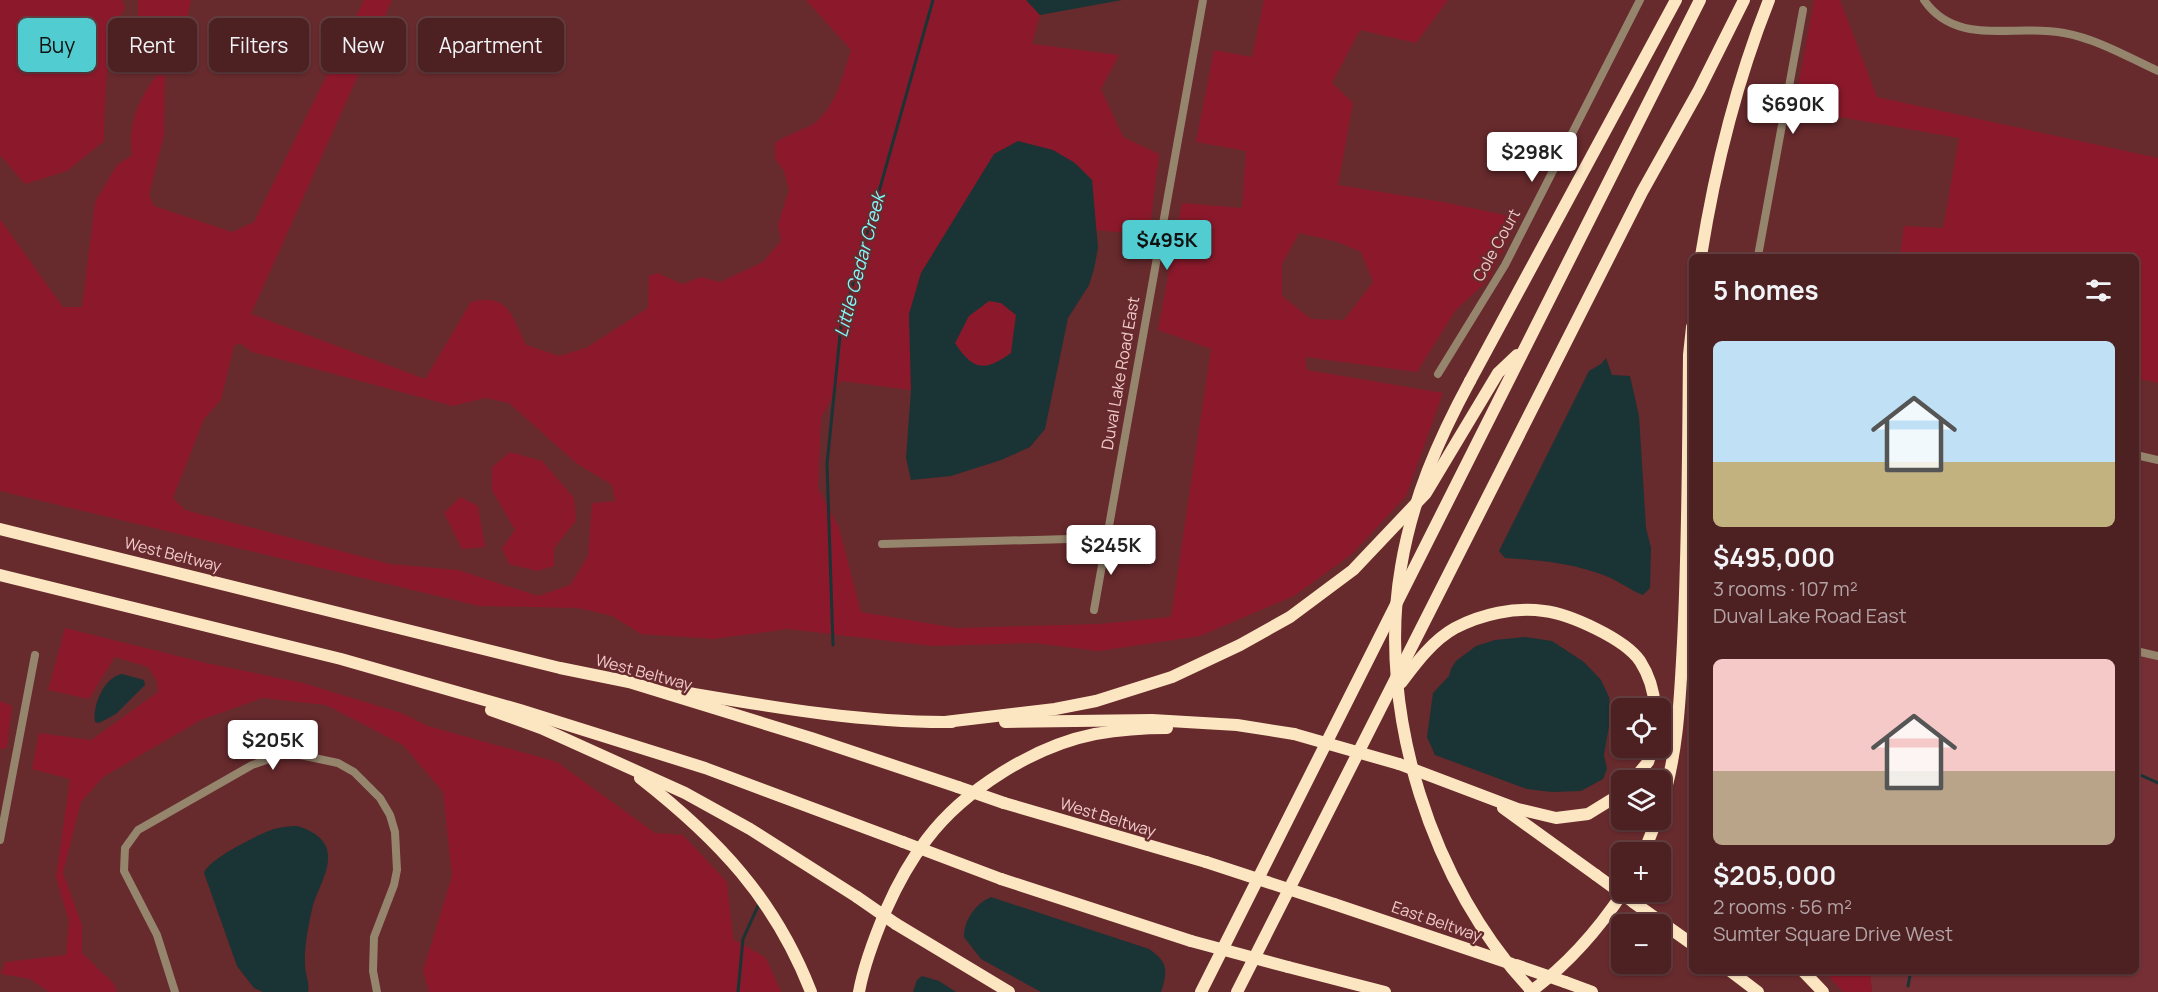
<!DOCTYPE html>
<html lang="en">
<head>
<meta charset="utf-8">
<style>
  :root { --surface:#4d2022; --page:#572d2f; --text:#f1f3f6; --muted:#b3a3a5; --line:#643e40; --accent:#51ccd1 }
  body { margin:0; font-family:Manrope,sans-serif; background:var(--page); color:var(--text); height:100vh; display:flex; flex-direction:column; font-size:22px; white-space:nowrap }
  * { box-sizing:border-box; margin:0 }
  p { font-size:20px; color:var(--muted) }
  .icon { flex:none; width:33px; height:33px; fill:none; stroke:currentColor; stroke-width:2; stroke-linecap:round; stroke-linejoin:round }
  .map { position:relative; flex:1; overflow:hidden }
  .drawer { position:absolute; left:1689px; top:254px; width:450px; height:720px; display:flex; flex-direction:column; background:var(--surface); border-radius:9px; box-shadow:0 2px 4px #0004,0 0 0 2px var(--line) }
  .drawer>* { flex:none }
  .guide { position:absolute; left:18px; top:18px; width:570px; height:54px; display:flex; gap:12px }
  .fabs { position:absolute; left:1611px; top:698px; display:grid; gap:12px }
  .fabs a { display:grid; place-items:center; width:60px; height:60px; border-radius:9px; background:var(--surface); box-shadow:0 2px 4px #0004,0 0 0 2px var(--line); font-size:30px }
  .price { position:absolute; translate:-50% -51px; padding:0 14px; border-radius:6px; background:#fff; color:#222; font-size:20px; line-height:39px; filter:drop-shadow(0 2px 3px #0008) }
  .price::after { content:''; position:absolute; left:50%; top:36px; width:18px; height:14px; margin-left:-9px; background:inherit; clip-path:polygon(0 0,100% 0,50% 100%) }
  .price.on { background:var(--accent); color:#111 }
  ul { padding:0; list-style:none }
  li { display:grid; align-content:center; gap:12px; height:318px; padding:0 24px }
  li span { display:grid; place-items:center; height:186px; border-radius:9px; color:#555 }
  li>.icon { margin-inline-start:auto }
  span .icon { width:108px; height:108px; fill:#fffc; stroke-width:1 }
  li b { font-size:26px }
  h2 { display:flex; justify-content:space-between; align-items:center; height:72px; padding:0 24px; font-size:26px }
  .tag { padding:0 21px; border-radius:9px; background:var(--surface); box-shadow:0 2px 4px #0004,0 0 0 2px var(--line); font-size:21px; line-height:54px }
  .tag.on { background:var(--accent); color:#111 }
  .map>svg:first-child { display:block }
  .built { fill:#763035 }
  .green { fill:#8b192b; fill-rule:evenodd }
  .water { fill:#1a3334; fill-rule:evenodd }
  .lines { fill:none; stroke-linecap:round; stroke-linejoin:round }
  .stream { stroke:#1a3334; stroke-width:3 }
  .minor { stroke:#95856d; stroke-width:8 }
  .highway { stroke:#fce5c1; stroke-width:12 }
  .highway-bridge { stroke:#fce5c1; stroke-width:12 }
  .labels { text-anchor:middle; stroke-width:4.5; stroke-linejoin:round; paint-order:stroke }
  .street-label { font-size:16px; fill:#f0c9c9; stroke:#672a2d }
  .water-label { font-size:18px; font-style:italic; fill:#81faff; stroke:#672a2d }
</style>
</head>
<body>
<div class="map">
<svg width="2158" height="992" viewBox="0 0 2158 992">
  <rect width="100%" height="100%" fill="#672a2d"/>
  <path class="built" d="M2136,654L2158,659V992H1872L1870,973L1872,970H2136Z"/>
  <g class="green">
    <path d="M0,0H122L125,8C105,40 105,103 104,141L67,171L25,184L0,155Z"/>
    <path d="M138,0H191L186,24L166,63L152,55L138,17Z"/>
    <path d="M364,0H392L251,314L425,379L471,302C510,293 511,316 526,345L559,356L586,348L648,308L649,276L657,273L682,284L701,277L720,282L763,262L781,241L778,224L789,190L784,171L775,159V143C787,134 806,130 817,121C837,104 843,74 851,50L806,0H1026L1040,15L1032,44L1119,55L1101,89L1123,137L1159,154L1149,235L1096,230L1092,180L909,314L911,390L841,381L821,418L818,488L839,528L861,612L956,628L1099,624L1171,617L1211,349L1158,330L1182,203L1242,208L1246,151L1196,142L1214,50L1252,57L1264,0H1448L1416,43L1360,30L1332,83L1353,103L1338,185L1443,202L1519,218L1488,280L1455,311L1417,372L1305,357L1307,370L1443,393L1406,496L1352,554L1294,596L1200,636L1099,651L1034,643L932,646L788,629L713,639L641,634L612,616L578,608L479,606L0,491V219L63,307H82L95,202L117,165L132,155C127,125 139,98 157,75L165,76L164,135L149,195L154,206L232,232L254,222ZM1299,233L1338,242L1361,252L1373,282L1344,320L1311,319L1282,296V264ZM240,343L252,352L453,406L485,398L509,403L576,463L612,485L615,501L592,503L588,556L570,585L538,596L458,570L390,564L185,510L173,498L204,419L221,400L234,346Z"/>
    <path d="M1814,0H1840L1877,97L2158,158V383L2136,378V256H1900L1904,226L1943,228L1959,138L1794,109Z"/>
    <path d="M989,301L1001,303L1016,315L1011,353C984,372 974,371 955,343L969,316Z"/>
    <path d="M510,452L542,461L574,498L576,521L554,548V566L537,571L509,564L502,548L515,530L492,490V467Z"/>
    <path d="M460,497L478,506L485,547L462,549L444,513Z"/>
    <path d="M65,628L206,663L303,683L401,713L428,726L557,762L655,833L683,835L727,882L733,939L766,958L781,992H429L423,971L452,876L443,792L403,745L326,705L262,698L201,720L103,777L81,802L63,873L82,925V953L114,984L117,992H49L30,979L1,974L5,962L66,955L69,921L56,877L70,779L32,769L39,733L91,740L158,692L157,681L148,667L115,657L89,699L48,690Z"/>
    <path d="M0,701L12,706L7,748L0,749Z"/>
    <path d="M1824,971H1872L1870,973L1872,992H1843Z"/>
  </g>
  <g class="water">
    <path d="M1026,0H1122L1040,15Z"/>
    <path d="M1018,141L1053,150L1075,163L1092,180L1098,248L1094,269L1089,285L1068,318L1045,429L1030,447L1001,460L951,476L911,480L906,458L911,390L909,314L921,273L994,154ZM989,301L1001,303L1016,315L1011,353C985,372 973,371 955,343L969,316Z"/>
    <path d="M1606,358L1612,375L1630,376L1639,416L1646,528L1651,548L1650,588L1643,595C1630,590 1619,581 1606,576C1572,563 1540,560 1505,558L1499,551L1589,371L1601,364Z"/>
    <path d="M1525,637L1552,641L1584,662L1601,680L1609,697L1610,712L1616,716L1618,722L1610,720L1604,755L1607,769L1603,779L1581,791L1552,792L1527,789L1435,755L1427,737L1433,693L1449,676L1451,669L1456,661L1476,646L1495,640Z"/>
    <path d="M122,674L144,680L145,685L116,714L99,723L95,722C92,706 104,677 122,674Z"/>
    <path d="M297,826C311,830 328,839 328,856C329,872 318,889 313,905C309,922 304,946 305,965C305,974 310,983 308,992H263L254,988L237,966L204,873C208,859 259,834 274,829C281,827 289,826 297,826Z"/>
    <path d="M991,897L1149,949C1168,962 1168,971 1161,992H1041L981,959L964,937C964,920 975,904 991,897Z"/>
    <path d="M922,976L939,981L956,992H913L917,980Z"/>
  </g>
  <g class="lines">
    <g class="stream">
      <path d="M833,645L827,464L841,326L933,0"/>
      <path d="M2136,773L2158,783"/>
      <path d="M1908,986L1911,970"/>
      <path d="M738,992L743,939L758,906"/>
    </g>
    <g class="minor">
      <path d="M1924,0C1957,48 2015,23 2064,33C2097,39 2128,57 2158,71"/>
      <path d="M1758,256L1803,10"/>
      <path d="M1438,374L1505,265L1640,0"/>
      <path d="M2136,455L2158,460"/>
      <path d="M882,544L1105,538"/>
      <path d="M1094,610L1203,0"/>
      <path d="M2136,651L2158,656"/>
      <path d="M0,840L35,655"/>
      <path d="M175,992L157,935L124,871L125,848L138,830L252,765L281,755H300L338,763L354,772L380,798L390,815L395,832L397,870L394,885L374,937L373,971L377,992"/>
    </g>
    <g class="highway">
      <path d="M1701,256C1715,168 1736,83 1769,0"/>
      <path d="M1470,381L1676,0"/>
      <path d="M0,529L560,668L629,682L811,738L958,787"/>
      <path d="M0,575L341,659L520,710L705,768L903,842"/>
      <path d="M1401,683C1416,663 1433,640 1455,628C1482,614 1514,607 1544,611C1570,614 1625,639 1640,661C1649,675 1654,691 1655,708"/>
      <path d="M683,692C772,707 862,723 952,722"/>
      <path d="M491,710L541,728L685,793L750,829L857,897"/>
      <path d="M945,722L1055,709L1096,701L1172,677L1240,645L1290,617L1353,570L1426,493L1498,373L1517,355"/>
      <path d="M1005,722L1152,720L1237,725L1294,734"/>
      <path d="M1399,764L1518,809L1556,818L1588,814L1622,793"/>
      <path d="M640,778C718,839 775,899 811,992"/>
      <path d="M1633,780L1648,762L1653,747"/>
      <path d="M1004,803L1206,862"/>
      <path d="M1503,808L1596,875"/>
      <path d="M1660,809C1678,756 1680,698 1683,642C1688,546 1688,451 1689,355L1692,327"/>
      <path d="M1644,852L1657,819"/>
      <path d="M1001,879L1191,941"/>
      <path d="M1633,902L1692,944"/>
      <path d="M1334,904L1512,964"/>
      <path d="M896,924L1009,992"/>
      <path d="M1288,967L1385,992"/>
      <path d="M1729,970L1758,992"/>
      <path d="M1802,970L1823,992"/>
      <path d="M1565,982L1592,992"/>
      <path d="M859,992C864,964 875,936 886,910C897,885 910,861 927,839C964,790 1034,746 1095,734C1119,730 1143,728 1167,728"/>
      <path d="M1201,992C1369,662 1533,330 1700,0"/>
      <path d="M1237,992L1642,192L1699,90L1744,0"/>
      <path d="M1530,992C1569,964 1598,930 1624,891"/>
    </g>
    <g class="highway-bridge">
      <path d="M1470,381C1438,440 1412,500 1401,567C1376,711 1432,887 1533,992"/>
      <path d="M1294,734L1399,764"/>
      <path d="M958,787L1004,803"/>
      <path d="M903,842L1001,879"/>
      <path d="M1206,862L1334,904"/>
      <path d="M1596,875L1633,902"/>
      <path d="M857,897L896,924"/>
      <path d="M1191,941L1288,967"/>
      <path d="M1516,965L1565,982"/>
    </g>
  </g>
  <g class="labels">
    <g class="street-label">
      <text transform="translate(1496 245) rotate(-61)" y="6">Cole Court</text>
      <text transform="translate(1120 373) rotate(-80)" y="6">Duval Lake Road East</text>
      <text transform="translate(173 554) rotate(14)" y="6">West Beltway</text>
      <text transform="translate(644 672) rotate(15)" y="6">West Beltway</text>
      <text transform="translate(1108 817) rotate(17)" y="6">West Beltway</text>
      <text transform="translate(1437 921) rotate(19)" y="6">East Beltway</text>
    </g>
    <g class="water-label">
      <text transform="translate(860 265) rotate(-75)" y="6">Little Cedar Creek</text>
    </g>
  </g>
</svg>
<div class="fabs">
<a><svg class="icon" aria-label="locate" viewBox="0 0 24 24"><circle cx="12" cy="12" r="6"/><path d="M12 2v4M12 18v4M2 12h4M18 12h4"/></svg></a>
<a><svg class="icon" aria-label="layers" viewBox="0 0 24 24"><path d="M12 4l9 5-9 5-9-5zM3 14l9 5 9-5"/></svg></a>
<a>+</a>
<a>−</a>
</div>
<b class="price" style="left:1793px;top:135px">$690K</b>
<b class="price" style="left:1532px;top:183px">$298K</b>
<b class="price on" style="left:1167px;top:271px">$495K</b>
<b class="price" style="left:1111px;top:576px">$245K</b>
<b class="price" style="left:273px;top:771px">$205K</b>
<div class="guide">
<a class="tag on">Buy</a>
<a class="tag">Rent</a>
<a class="tag">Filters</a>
<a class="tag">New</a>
<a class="tag">Apartment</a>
</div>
<section class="drawer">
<h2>5 homes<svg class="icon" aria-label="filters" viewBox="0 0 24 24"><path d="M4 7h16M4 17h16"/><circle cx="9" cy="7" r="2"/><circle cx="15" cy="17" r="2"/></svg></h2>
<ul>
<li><span style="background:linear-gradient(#bfe0f5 65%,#c2b280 0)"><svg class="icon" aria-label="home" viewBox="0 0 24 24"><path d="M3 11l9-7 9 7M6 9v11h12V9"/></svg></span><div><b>$495,000</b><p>3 rooms · 107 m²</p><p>Duval Lake Road East</p></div></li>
<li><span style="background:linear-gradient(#f6c9c9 60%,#b9a48a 0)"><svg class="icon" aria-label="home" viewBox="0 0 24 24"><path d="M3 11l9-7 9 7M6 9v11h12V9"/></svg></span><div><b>$205,000</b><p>2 rooms · 56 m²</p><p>Sumter Square Drive West</p></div></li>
</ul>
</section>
</div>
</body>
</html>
